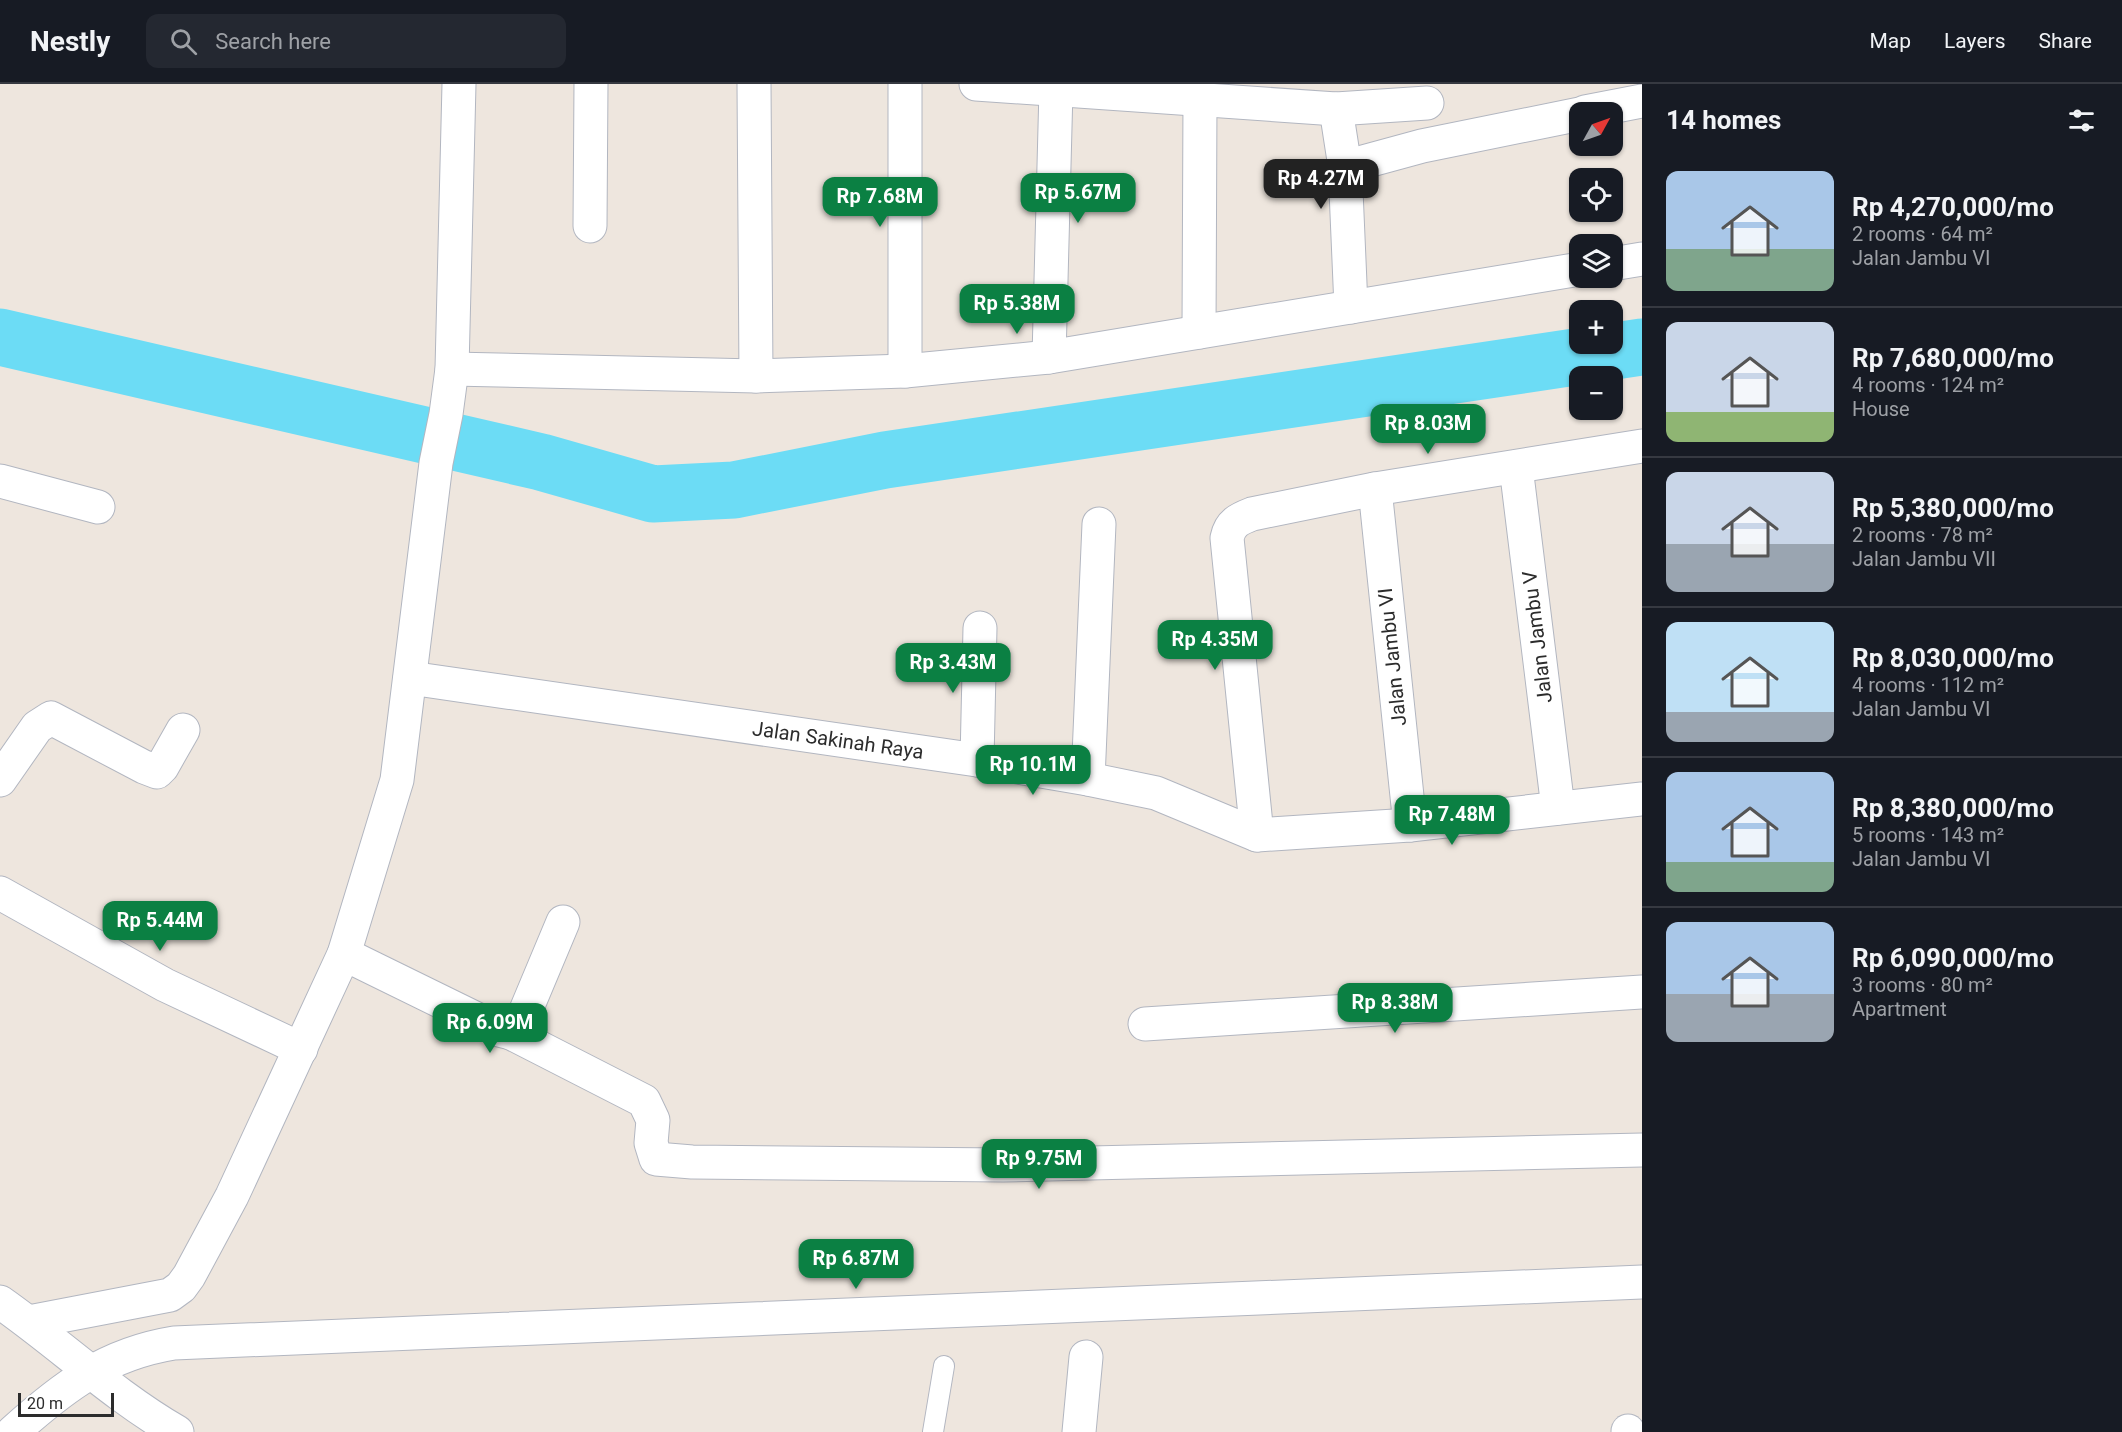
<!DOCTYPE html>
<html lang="en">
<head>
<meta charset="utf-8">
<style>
  :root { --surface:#171b24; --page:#242831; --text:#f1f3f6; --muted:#9ea1a6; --line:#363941; --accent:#0b8043 }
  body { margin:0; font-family:Roboto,sans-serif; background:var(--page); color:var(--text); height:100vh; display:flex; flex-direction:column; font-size:22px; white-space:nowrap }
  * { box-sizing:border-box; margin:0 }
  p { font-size:20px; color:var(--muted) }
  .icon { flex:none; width:33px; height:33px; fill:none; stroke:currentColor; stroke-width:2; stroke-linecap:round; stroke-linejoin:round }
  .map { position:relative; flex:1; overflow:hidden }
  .drawer { display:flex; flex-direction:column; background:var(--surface); width:480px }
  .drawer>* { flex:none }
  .needle { width:39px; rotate:50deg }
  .buttons { position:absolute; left:1569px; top:18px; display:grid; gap:12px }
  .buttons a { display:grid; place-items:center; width:54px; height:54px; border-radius:12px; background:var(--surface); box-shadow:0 2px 4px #0004; font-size:30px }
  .scale { position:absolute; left:18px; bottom:15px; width:96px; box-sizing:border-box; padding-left:6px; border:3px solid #2c2c2c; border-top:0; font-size:16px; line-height:21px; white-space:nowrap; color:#2c2c2c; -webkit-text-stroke:4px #fff; paint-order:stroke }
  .price { position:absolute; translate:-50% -51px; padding:0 14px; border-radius:12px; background:var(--accent); color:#fff; font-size:20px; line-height:39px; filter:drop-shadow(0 2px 3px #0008) }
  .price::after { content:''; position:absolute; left:50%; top:36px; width:18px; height:14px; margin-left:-9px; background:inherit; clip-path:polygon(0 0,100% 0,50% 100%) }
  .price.selected { background:#222; color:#fff }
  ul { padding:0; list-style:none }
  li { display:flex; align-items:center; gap:18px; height:150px; padding:0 24px }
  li+li { border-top:2px solid var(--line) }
  li span { display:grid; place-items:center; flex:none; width:168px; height:120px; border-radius:12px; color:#555 }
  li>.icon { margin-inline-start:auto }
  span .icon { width:72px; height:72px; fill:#fffc; stroke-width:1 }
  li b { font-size:26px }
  h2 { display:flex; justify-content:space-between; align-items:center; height:72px; padding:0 24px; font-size:26px }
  header { display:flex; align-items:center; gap:36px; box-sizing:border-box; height:84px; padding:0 30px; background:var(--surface); border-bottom:2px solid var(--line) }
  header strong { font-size:28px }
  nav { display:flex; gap:33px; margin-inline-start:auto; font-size:21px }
  .search { width:420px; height:54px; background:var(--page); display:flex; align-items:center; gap:15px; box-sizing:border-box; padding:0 21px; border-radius:12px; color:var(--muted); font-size:22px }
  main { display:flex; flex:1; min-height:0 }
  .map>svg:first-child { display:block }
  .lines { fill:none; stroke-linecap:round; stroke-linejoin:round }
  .river { stroke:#6cdcf5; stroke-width:57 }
  .lane-casing { stroke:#b2b6c0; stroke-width:22 }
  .street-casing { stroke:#b2b6c0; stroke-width:35 }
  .secondary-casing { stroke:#b2b6c0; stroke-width:35 }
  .lane { stroke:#fff; stroke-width:20 }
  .street { stroke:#fff; stroke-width:33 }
  .secondary { stroke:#fff; stroke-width:33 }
  .labels { text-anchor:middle; stroke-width:4.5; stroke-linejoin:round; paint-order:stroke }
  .street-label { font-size:20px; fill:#2c2c2c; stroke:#fff }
</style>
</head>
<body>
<header>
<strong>Nestly</strong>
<div class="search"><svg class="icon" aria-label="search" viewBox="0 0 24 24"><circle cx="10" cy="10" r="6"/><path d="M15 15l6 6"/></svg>Search here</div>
<nav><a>Map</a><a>Layers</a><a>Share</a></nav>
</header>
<main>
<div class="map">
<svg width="1642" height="1348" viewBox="0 0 1642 1348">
  <rect width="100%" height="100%" fill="#eee6de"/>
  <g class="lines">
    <path class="river" d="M0,253L541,378L653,410L734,406L885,376L1642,263"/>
    <g class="lane-casing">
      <path id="lane" d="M933,1348L944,1282"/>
    </g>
    <g class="street-casing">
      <g id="street">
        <path d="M754,0L756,292"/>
        <path d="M905,0V287"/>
        <path d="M976,0L1336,25L1427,19"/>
        <path d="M1336,25L1345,83L1351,223"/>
        <path d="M1585,28L1642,17"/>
        <path d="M1345,83L1422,62L1580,30"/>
        <path d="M590,142L591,0"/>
        <path d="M1612,180L1642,175"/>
        <path d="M1199,248L1200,15"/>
        <path d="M1049,273L1056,5"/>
        <path d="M452,285L756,292L905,287L1049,273L1580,185"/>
        <path d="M1516,383L1558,724"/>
        <path d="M0,397L98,423"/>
        <path d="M1375,405L1410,741"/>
        <path d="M410,594L977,676L1088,695L1156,709L1257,751L1410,741L1642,715"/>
        <path d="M977,676L980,544"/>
        <path d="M1088,695L1099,440"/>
        <path d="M0,696L37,643L51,634L144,683L157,688L162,683L183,646"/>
        <path d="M1257,751L1227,454C1230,439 1239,435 1252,430L1375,405L1642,362"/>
        <path d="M0,809L165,901L301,965"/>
        <path d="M344,870L499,946L511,949L524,931L563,838"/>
        <path d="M1145,940L1642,908"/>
        <path d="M511,949L644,1017L653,1036L651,1059L656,1075L692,1078L1003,1081L1642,1066"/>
        <path d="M29,1238L170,1211L181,1203L189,1192L232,1112L344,870L397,696L436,379L446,330L452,285L459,0"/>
        <path d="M13,1348C63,1303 106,1270 174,1259L1642,1198"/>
        <path d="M1079,1348L1086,1273"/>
        <path d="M1628,1348V1347"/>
      </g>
    </g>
    <g class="secondary-casing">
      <path id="secondary" d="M0,1218C60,1260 113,1311 177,1348"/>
    </g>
    <use href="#lane" class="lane"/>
    <use href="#street" class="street"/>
    <use href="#secondary" class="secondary"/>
  </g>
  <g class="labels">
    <g class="street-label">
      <text transform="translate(1537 553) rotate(-97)" y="7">Jalan Jambu V</text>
      <text transform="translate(1392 573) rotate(-96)" y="7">Jalan Jambu VI</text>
      <text transform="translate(838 656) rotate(8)" y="7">Jalan Sakinah Raya</text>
    </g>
  </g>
</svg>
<div class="buttons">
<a><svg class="needle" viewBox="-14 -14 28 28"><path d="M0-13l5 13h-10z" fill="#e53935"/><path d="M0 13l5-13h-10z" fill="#9ea1a6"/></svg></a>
<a><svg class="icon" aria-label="locate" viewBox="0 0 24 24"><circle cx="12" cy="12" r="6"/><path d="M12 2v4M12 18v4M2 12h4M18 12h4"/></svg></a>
<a><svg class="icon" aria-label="layers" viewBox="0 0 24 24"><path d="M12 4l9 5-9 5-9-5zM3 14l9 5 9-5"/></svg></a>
<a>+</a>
<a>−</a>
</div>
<div class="scale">20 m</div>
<b class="price selected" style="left:1321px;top:126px">Rp 4.27M</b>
<b class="price" style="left:1078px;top:140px">Rp 5.67M</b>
<b class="price" style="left:880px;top:144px">Rp 7.68M</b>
<b class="price" style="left:1017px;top:251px">Rp 5.38M</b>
<b class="price" style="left:1428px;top:371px">Rp 8.03M</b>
<b class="price" style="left:1215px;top:587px">Rp 4.35M</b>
<b class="price" style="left:953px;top:610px">Rp 3.43M</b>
<b class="price" style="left:1033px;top:712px">Rp 10.1M</b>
<b class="price" style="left:1452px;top:762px">Rp 7.48M</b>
<b class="price" style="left:160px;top:868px">Rp 5.44M</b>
<b class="price" style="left:1395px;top:950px">Rp 8.38M</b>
<b class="price" style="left:490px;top:970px">Rp 6.09M</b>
<b class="price" style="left:1039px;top:1106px">Rp 9.75M</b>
<b class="price" style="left:856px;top:1206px">Rp 6.87M</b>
</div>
<section class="drawer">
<h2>14 homes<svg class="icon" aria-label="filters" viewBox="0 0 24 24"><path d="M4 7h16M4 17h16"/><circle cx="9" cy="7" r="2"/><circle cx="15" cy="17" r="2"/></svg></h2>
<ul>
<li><span style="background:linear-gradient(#a9c7e8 65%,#7fa58c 0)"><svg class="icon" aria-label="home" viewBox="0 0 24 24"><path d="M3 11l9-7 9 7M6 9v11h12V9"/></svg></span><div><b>Rp 4,270,000/mo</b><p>2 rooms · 64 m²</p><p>Jalan Jambu VI</p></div></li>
<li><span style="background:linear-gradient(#c9d6e8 75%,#8fb573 0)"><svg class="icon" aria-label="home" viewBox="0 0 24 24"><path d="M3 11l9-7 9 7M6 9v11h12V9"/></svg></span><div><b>Rp 7,680,000/mo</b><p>4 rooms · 124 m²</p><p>House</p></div></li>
<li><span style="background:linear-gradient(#c9d6e8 60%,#9aa5b1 0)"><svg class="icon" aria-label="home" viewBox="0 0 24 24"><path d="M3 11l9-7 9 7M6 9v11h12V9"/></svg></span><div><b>Rp 5,380,000/mo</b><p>2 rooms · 78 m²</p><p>Jalan Jambu VII</p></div></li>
<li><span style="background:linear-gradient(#bfe0f5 75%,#9aa5b1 0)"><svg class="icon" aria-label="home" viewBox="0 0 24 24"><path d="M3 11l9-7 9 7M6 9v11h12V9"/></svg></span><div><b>Rp 8,030,000/mo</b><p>4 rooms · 112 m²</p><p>Jalan Jambu VI</p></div></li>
<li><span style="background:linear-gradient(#a9c7e8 75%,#7fa58c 0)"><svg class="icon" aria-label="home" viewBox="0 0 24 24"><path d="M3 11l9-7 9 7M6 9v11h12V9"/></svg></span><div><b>Rp 8,380,000/mo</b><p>5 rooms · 143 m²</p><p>Jalan Jambu VI</p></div></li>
<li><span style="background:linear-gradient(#a9c7e8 60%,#9aa5b1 0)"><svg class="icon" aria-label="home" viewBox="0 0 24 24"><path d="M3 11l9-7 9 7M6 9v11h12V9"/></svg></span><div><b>Rp 6,090,000/mo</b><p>3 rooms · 80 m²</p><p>Apartment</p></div></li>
</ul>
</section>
</main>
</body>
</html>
